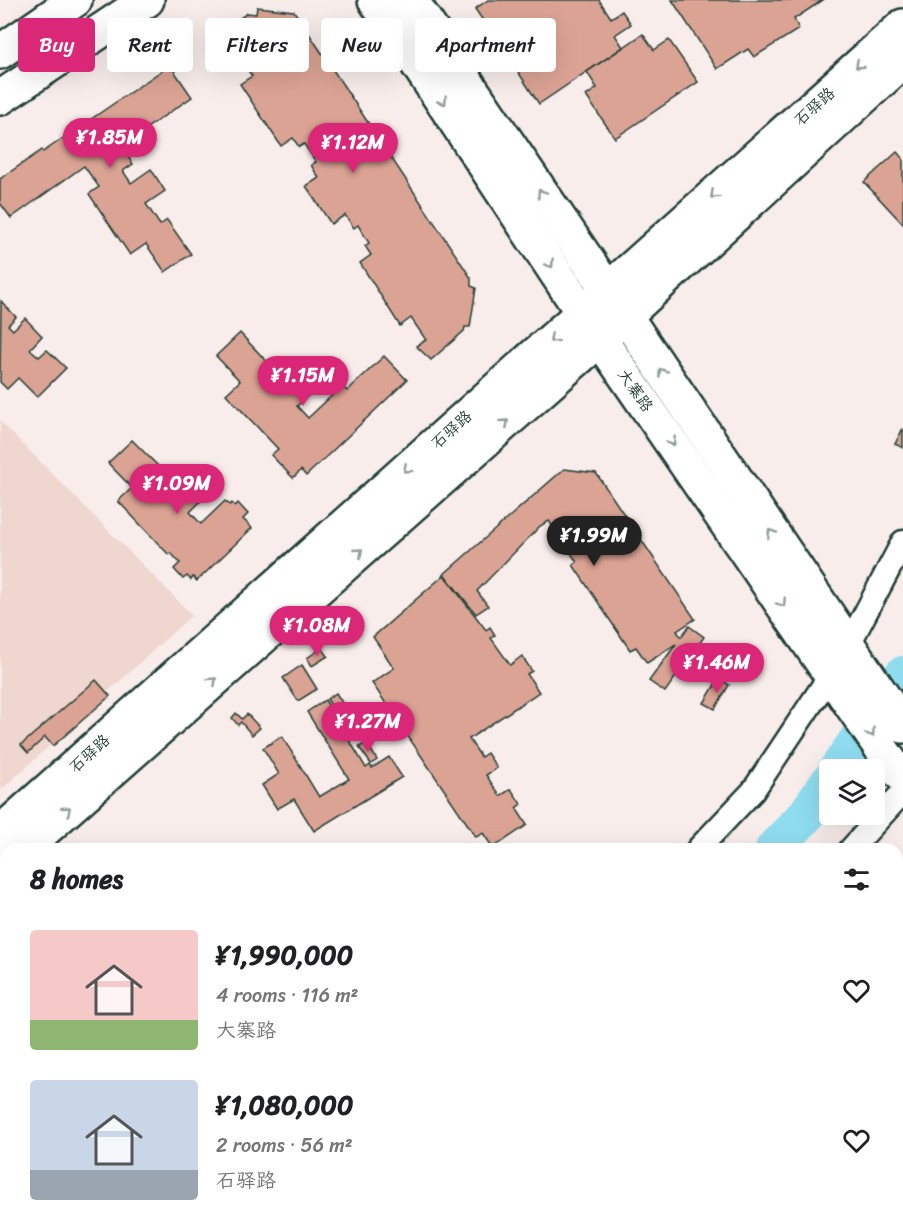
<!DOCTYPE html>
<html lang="en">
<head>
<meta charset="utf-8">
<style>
  :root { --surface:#fff; --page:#f6f6f6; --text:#202124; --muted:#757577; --accent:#db2777 }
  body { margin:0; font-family:Sriracha,"LXGW WenKai TC",sans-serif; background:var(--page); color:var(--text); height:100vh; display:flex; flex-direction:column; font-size:22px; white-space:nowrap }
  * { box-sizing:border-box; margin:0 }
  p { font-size:20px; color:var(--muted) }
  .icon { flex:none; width:33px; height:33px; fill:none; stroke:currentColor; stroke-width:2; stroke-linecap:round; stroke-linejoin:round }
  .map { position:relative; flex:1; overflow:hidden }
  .sheet { position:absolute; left:0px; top:843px; width:903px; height:384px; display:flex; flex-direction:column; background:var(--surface); border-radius:18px 18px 0 0; box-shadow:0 6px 24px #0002 }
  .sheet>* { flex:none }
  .banner { position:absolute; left:18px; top:18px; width:600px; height:54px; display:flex; gap:12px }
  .buttons { position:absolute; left:819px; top:759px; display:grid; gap:12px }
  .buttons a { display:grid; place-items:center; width:66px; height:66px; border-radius:6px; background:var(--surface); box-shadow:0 6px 24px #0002; font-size:30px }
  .price { position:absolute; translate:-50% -51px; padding:0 14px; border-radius:21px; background:var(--accent); color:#fff; font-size:20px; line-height:39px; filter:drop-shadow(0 2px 3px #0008) }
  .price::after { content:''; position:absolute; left:50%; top:36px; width:18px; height:14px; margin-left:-9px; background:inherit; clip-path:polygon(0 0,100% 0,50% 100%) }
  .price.on { background:#222; color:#fff }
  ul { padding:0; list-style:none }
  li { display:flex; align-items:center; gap:18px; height:150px; padding:0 30px }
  li span { display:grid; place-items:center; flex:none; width:168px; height:120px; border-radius:6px; color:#555 }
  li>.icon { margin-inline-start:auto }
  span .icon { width:72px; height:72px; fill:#fffc; stroke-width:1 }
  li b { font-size:26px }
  h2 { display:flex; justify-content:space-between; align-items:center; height:72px; padding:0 30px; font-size:26px }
  .chip { padding:0 21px; border-radius:6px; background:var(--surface); box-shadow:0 6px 24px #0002; font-size:21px; line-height:54px }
  .chip.on { background:var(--accent); color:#fff }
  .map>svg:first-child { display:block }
  .built { fill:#efd7d0 }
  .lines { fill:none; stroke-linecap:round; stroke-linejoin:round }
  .river { stroke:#8fdcef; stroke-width:38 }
  .building { fill:#dba394; stroke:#1f3d34; stroke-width:1.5 }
  .street-casing { stroke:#1f3d34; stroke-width:27 }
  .secondary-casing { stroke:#1f3d34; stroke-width:38 }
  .street { stroke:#fff; stroke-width:22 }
  .secondary { stroke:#fff; stroke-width:33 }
  .oneway { stroke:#8f9e9a }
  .labels { text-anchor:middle; stroke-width:4.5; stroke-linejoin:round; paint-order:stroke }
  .street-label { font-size:16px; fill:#1f3d34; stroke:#fff }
</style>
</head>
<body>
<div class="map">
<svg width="903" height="1227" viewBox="0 0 903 1227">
  <rect width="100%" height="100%" fill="#f8edea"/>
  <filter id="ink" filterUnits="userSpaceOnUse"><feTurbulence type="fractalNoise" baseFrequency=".0167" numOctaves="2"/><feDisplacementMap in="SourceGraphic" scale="12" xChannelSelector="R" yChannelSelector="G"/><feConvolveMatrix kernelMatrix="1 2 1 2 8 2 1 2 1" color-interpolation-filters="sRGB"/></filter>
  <g filter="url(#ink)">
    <path class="built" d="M0,421L192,615L0,791Z"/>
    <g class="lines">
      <g class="river">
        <path d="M837,770L903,675"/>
        <path d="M774,849L806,815L830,781"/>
        <path d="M418,1227L424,1221"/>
      </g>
    </g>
    <g class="building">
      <path d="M488,0H599L611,18L622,11L631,24L615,35L623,47L539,104L509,58L534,41L529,34L504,51L475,9Z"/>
      <path d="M672,0H823L794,19L799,29L754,57L748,49L717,69Z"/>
      <path d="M257,7L294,11L471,278V286L476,288L470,327H465L464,331L431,360L416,346L426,340L411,318L400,326L360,263L371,255L365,246L369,243L358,225L354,228L345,215L331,224L306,186L319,178L311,165L316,162L304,144L299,147L293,138L281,146L240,84L252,76L241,61L236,64L233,60H224L216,48L219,39L216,35L247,13L256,14Z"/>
      <path d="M643,34L654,50L669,40L698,82L615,138L586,96L597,88L587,72Z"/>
      <path d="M170,65L192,97L126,142L123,138L117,141L133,164L123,171L131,183L151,169L165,191L146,204L160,225L167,220L191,254L165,272L146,244L130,255L89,194L99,187L84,166L11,218L0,203V179L42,150L43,152Z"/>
      <path d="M897,152L903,159V224L864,182Z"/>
      <path d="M1,301L16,317L8,325L13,330L25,318L42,336L30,349L39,357L47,350L66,368L37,397L18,378L7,389L0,382Z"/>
      <path d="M240,333L270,365L263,370L280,388L295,373L313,391L297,406L308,418L342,386L347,391L384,356L407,380L306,476L301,470L293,478L271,455L278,449L226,394L240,381L216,356Z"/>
      <path d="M903,428V448L895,444Z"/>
      <path d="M132,440L162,470L155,477L172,494L188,479L205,497L190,512L201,524L225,501L230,505L232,503L235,506L238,503L248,514L243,519L252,528L197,581L193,577L191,580L187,576L183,579L174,569L180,563L171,553L169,555L118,501L132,488L108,463Z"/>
      <path d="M564,469L596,473L695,619L677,631L681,637L689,626L704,637L665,692L649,681L676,644L647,663L636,647L630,650L573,565L577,562L549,521L540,526L477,591L488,606L476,614L444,574Z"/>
      <path d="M444,575L486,630L490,627L495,635L491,638L510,665L522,656L532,671L527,674L539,692L469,739L481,757L487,753L497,768L486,775L500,796L511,789L521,804L516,808L527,825L493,848L483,833L476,837L372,683L394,668L373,637Z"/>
      <path d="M322,648L328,656L312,666L307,658Z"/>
      <path d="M302,665L317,689L298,701L283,678Z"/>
      <path d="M719,678L729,685L715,709L704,703Z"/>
      <path d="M96,680L110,696L53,746L45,737L28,753L21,745Z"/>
      <path d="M336,693L346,709L337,715L327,699Z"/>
      <path d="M325,700L366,768L370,765L372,768L389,757L402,777L314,831L294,799L277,809L262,785L279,774L263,748L282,736L319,797L349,779L307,712Z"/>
      <path d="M236,713L242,719L247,714L260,728L252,735L241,722L238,725L232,718Z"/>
      <path d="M367,743L377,760L371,764L359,747Z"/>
      <path d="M902,978L903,1089L898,1092L897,982Z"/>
      <path d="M665,1221H712L703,1227H669Z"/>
      <path d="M772,1221H802L806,1227H763Z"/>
    </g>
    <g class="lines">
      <g class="street-casing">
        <g id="street">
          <path d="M698,849L753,791L831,674L848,646L903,542"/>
          <path d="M851,849L903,792"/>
          <path d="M338,1227L344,1221"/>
          <path d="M488,1227L494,1221"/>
        </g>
      </g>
      <g class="secondary-casing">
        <g id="secondary">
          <path d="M375,0L600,339L892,764L903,776"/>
          <path d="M411,0L903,726"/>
          <path d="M0,52L75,0"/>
          <path d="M0,98L147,0"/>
          <path d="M0,833L903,26"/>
          <path d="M23,849L600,339L903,61"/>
          <path d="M0,869L6,864"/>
        </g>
      </g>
      <use href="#street" class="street"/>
      <use href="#secondary" class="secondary"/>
    </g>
    <defs><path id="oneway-chevron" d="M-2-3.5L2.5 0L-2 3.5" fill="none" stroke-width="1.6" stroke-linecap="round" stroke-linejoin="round" transform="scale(1.5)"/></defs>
    <g class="oneway">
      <use href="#oneway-chevron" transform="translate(859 65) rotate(138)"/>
      <use href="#oneway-chevron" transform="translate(443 101) rotate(56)"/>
      <use href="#oneway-chevron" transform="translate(541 193) rotate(-124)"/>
      <use href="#oneway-chevron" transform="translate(714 195) rotate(138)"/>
      <use href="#oneway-chevron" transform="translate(550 264) rotate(56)"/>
      <use href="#oneway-chevron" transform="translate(553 339) rotate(138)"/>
      <use href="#oneway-chevron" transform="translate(662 372) rotate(-124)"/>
      <use href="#oneway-chevron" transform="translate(505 423) rotate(-41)"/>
      <use href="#oneway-chevron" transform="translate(672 442) rotate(56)"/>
      <use href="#oneway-chevron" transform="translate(407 469) rotate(138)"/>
      <use href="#oneway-chevron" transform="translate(771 533) rotate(-124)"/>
      <use href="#oneway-chevron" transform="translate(359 552) rotate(-41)"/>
      <use href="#oneway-chevron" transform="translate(782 603) rotate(56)"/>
      <use href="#oneway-chevron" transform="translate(213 681) rotate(-41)"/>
      <use href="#oneway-chevron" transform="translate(871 733) rotate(56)"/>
      <use href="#oneway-chevron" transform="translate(67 810) rotate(-41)"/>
    </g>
  </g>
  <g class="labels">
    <g class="street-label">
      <text transform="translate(814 106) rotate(-42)" y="6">石驿路</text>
      <text transform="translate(636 390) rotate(55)" y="6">大寨路</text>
      <text transform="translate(451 429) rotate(-42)" y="6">石驿路</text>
      <text transform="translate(89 753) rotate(-42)" y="6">石驿路</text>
    </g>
  </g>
</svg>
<div class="buttons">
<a><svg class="icon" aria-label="layers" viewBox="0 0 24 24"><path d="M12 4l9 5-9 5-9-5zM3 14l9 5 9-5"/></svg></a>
</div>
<b class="price" style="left:110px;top:169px">¥1.85M</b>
<b class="price" style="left:353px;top:174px">¥1.12M</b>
<b class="price" style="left:303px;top:407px">¥1.15M</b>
<b class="price" style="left:177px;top:515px">¥1.09M</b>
<b class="price on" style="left:594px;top:567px">¥1.99M</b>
<b class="price" style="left:317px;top:657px">¥1.08M</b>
<b class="price" style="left:717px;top:694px">¥1.46M</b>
<b class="price" style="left:368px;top:753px">¥1.27M</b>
<div class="banner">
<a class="chip on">Buy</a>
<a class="chip">Rent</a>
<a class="chip">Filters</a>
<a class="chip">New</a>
<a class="chip">Apartment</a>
</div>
<section class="sheet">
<h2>8 homes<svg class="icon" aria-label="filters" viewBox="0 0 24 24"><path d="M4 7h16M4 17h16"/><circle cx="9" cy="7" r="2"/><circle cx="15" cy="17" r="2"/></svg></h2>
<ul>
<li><span style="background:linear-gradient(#f6c9c9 75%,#8fb573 0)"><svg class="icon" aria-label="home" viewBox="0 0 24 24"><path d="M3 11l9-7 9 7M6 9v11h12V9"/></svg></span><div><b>¥1,990,000</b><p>4 rooms · 116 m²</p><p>大寨路</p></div><svg class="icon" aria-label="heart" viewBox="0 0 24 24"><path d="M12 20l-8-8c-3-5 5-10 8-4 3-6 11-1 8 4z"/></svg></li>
<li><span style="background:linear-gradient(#c9d6e8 75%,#9aa5b1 0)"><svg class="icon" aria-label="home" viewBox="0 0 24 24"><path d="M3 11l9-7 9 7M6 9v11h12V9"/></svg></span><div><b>¥1,080,000</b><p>2 rooms · 56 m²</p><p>石驿路</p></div><svg class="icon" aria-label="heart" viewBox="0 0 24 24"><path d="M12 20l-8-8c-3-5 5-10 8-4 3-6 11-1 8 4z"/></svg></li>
</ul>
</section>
</div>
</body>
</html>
